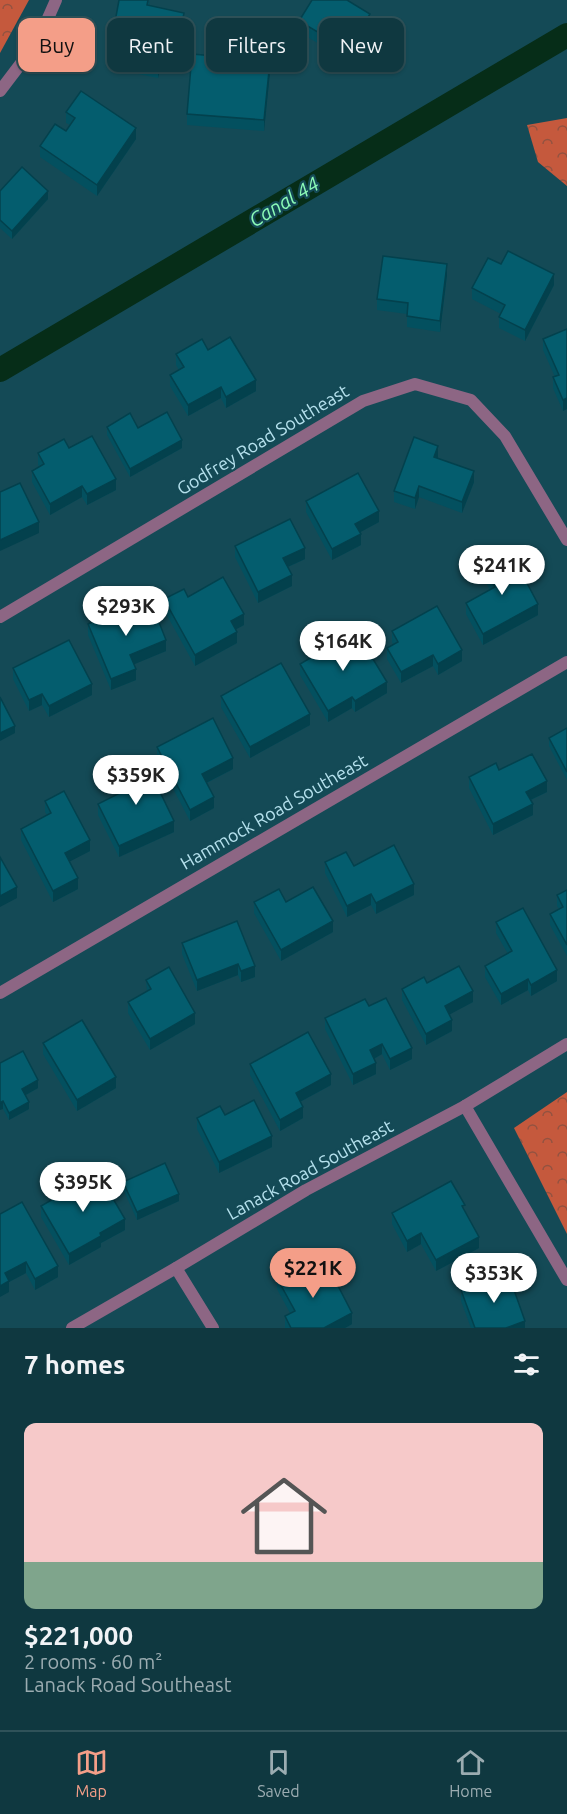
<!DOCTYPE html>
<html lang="en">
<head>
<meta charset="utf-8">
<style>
  :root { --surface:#0f3840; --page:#183f47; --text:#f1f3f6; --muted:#9bacb1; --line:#2f5259; --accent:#f49e88 }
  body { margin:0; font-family:Ubuntu,sans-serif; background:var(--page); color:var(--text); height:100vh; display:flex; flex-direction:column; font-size:22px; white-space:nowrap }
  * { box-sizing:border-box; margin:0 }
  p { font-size:20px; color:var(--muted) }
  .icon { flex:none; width:33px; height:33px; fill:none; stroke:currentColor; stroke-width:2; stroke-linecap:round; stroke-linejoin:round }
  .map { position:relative; height:1328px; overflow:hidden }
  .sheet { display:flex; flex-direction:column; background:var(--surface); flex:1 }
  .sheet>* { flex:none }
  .hud { position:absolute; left:18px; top:18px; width:531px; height:54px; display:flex; gap:12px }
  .price { position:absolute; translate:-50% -51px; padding:0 14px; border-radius:21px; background:#fff; color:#222; font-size:20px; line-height:39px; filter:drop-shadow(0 2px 3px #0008) }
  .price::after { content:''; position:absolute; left:50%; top:36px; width:18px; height:14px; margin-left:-9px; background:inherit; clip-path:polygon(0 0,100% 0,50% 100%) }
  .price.current { background:var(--accent); color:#111 }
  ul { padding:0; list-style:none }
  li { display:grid; align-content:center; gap:12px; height:318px; padding:0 24px }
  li+li { border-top:2px solid var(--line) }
  li span { display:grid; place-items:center; height:186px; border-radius:12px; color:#555 }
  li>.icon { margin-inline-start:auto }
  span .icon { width:108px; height:108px; fill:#fffc; stroke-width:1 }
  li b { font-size:26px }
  h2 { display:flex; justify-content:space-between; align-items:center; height:72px; padding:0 24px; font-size:26px }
  .chip { padding:0 21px; border-radius:12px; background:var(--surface); box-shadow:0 2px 4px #0004,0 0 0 2px var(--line); font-size:21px; line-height:54px }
  .chip.current { background:var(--accent); color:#111 }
  .tab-bar { display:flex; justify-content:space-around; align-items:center; height:84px; border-top:2px solid var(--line); background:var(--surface); font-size:16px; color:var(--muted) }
  .tab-bar a { display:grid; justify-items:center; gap:3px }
  .tab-bar .current { color:var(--accent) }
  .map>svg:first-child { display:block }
  .forest { fill:url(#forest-crowns) }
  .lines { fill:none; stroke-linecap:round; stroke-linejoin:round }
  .canal { stroke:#062d18; stroke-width:24 }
  .minor { stroke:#8d6684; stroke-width:12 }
  .wall { fill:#03505f }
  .shaded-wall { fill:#03414d }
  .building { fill:#045d6e; stroke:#03414d; stroke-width:1.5 }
  .labels { text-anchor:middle; stroke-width:4.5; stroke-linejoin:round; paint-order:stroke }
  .street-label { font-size:18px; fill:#b5e1ed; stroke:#144a56 }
  .water-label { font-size:20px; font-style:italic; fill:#8cfbb7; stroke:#144a56 }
</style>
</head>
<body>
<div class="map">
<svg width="567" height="1328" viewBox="0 0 567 1328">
  <defs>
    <pattern id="forest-crowns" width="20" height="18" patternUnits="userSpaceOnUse" patternTransform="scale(1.5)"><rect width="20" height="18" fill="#c5593d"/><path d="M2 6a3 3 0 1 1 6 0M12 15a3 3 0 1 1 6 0" fill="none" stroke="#935240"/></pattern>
  </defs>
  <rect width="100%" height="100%" fill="#144a56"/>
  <g class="forest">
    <path d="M0,0H29L0,53Z"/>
    <path d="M567,118V186L538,162L527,125Z"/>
    <path d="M567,1092V1234L514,1128Z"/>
  </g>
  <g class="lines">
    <path class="canal" d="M0,370L567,35"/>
    <g class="minor">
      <path d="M0,91L38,41L56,0"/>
      <path d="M0,617L363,401L415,384L471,400L505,436L567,540"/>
      <path d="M0,993L567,662"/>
      <path d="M465,1106L567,1280"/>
      <path d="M176,1268L213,1328"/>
      <path d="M72,1328L176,1268L306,1190L465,1106L567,1044"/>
    </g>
  </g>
  <g class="wall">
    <path d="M150,0L149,6L184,24L175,69L161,66L158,78L133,73V59L111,54V44Z"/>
    <path d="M299,21L370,25L348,61L299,32Z"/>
    <path d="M270,72L264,131L187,125V114Z"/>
    <path d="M66,112L136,139L97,196L40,157V146L66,131L70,125L66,123Z"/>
    <path d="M0,191L48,199L12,239L0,228Z"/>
    <path d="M501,264L554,285L525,341L499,328V317L501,314L472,299V288Z"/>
    <path d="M447,275L440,332L407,327V314L377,310V299Z"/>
    <path d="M567,329V409L563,411L553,388V377H555L543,350V339Z"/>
    <path d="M208,350L256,391L226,408L221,398L188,416L170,386V375L179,370L176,365V354Z"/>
    <path d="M107,427L138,428L182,448L130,477L107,435Z"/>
    <path d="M69,448L116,490L87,505L82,497L50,515L32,482V471L39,467L38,464V453Z"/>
    <path d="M438,457V458L474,482L462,513L419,497L415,509L394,502V491Z"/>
    <path d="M306,501L379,522L360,532L361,545L332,560L306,512Z"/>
    <path d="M235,546L305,559L288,567L292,586L258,603L235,557Z"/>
    <path d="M485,570L538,615L483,645L466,614V603L490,590L485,581Z"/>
    <path d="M188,597L244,625L236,629L237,643L195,666L164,610V599Z"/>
    <path d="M112,618L166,651L134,664L136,680L111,690L88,635V624Z"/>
    <path d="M392,631L462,661L438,675L433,666L401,683L387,659V648L393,644L392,642Z"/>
    <path d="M300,664L387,693L355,712L352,708L328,722L300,675Z"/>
    <path d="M13,668L92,695L49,717L42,705L29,711L13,679Z"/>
    <path d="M221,696L310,725L250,758L221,707Z"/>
    <path d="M567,728V780L549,746V738Z"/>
    <path d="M157,747L233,769L207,783L214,808L190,821L157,758Z"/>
    <path d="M499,770L547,792L531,800L533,815L493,835L469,788V777Z"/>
    <path d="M116,776L174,832L119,857L98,815V804L119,793L116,786Z"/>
    <path d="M45,801L90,851L69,861L78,889L53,902L21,840V829L47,815L45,812Z"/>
    <path d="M325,862L414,895L376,914L371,905L347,917L325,873Z"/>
    <path d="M567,890V956L550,925V914L559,909L557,906V895Z"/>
    <path d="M254,902H286L333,932L281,961L254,913Z"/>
    <path d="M237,921L255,977L241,982L238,975L197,991L182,954V943Z"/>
    <path d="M496,922L557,981L531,996L528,990L501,1005L485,977V966L508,954L496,933Z"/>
    <path d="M146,980L195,1024L150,1050L128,1013V1002L147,991Z"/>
    <path d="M427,983L473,1002L449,1014L452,1031L426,1045L402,1000V989Z"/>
    <path d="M369,1006L412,1059L390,1070L382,1054L374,1059L376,1074L353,1085L325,1029V1018Z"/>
    <path d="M43,1043L116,1088L77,1111L43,1054Z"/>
    <path d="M0,1063L38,1088L26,1095L29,1109L9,1120L3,1109Z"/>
    <path d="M250,1064L331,1085L300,1102L303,1118L280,1131L250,1075Z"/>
    <path d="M225,1115L272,1147L219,1173L197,1129V1118Z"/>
    <path d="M123,1182L179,1201L137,1220L123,1189Z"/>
    <path d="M41,1206L125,1230L101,1243V1247L69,1265L41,1217Z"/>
    <path d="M465,1210L479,1248L436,1271L421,1244L407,1252L392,1224V1213Z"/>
    <path d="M0,1214L58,1277L35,1290L26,1273L9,1282V1292Z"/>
    <path d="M277,1278L327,1286L352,1324L345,1328H285V1316L290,1313L277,1289Z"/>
    <path d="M461,1290L525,1328H471L461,1301Z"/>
  </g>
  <g class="shaded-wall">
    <path d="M184,13V24L175,69V58Z"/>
    <path d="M370,14V25L348,61V50Z"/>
    <path d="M161,55V66L158,78V67Z"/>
    <path d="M270,61V72L264,131V120Z"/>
    <path d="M136,128V139L97,196V185Z"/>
    <path d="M48,191V199L12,239V231Z"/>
    <path d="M447,264V275L440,332V321Z"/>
    <path d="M554,274V285L525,341V330Z"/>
    <path d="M256,380V391L226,408V397Z"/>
    <path d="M221,387V398L188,416V405Z"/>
    <path d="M567,398V409L563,411V400Z"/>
    <path d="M182,440V448L130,477V469Z"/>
    <path d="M438,446V457L434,468V457Z"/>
    <path d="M474,471V482L462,513V502Z"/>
    <path d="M116,479V490L87,505V494Z"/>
    <path d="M82,486V497L50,515V504Z"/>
    <path d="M419,486V497L415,509V498Z"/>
    <path d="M379,511V522L355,535V524Z"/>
    <path d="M39,522V533L0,551V540Z"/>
    <path d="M361,534V545L332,560V549Z"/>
    <path d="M305,548V559L283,569V558Z"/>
    <path d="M292,575V586L258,603V592Z"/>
    <path d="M538,604V615L483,645V634Z"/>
    <path d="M244,614V625L231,632V621Z"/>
    <path d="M237,632V643L195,666V655Z"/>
    <path d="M166,640V651L130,666V655Z"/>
    <path d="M462,650V661L438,675V664Z"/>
    <path d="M433,655V666L401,683V672Z"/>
    <path d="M136,669V680L111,690V679Z"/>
    <path d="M387,682V693L355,712V701Z"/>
    <path d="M92,684V695L49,717V706Z"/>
    <path d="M42,694V705L29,711V700Z"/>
    <path d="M352,697V708L328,722V711Z"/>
    <path d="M310,714V725L250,758V747Z"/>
    <path d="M15,726V733L0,741V733Z"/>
    <path d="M233,758V769L202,785V774Z"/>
    <path d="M547,781V792L526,802V792Z"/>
    <path d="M214,797V808L190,821V810Z"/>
    <path d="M533,804V815L493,835V824Z"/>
    <path d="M174,821V832L119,857V846Z"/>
    <path d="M90,840V851L65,864V853Z"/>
    <path d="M78,878V889L53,902V891Z"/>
    <path d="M414,884V895L376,914V903Z"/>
    <path d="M17,887V898L0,907V896Z"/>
    <path d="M371,894V905L347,917V906Z"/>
    <path d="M333,921V932L281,961V950Z"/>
    <path d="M238,964V975L197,991V980Z"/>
    <path d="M255,966V977L241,982V971Z"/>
    <path d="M557,970V981L531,996V985Z"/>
    <path d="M528,979V990L501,1005V994Z"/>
    <path d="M473,991V1002L445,1017V1006Z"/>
    <path d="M195,1013V1024L150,1050V1039Z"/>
    <path d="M452,1020V1031L426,1045V1034Z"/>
    <path d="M382,1044V1054L370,1061V1050Z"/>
    <path d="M412,1048V1059L390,1070V1059Z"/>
    <path d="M376,1063V1074L353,1085V1074Z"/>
    <path d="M331,1074V1085L296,1104V1093Z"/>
    <path d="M116,1077V1088L77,1111V1100Z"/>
    <path d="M38,1080V1088L22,1097V1089Z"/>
    <path d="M3,1101V1109L0,1110V1103Z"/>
    <path d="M29,1102V1109L9,1120V1113Z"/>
    <path d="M303,1107V1118L280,1131V1120Z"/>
    <path d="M272,1136V1147L219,1173V1162Z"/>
    <path d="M179,1194V1201L137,1220V1212Z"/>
    <path d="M125,1219V1230L101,1243V1247L69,1265V1254L100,1233Z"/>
    <path d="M421,1233V1244L407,1252V1241Z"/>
    <path d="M479,1237V1248L436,1271V1260Z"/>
    <path d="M26,1262V1273L9,1282V1292L0,1297V1286L5,1273Z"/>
    <path d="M58,1266V1277L35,1290V1279Z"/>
    <path d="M352,1313V1324L345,1328H324Z"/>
    <path d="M525,1321V1328H506Z"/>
  </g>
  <g class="building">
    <path d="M119,0H148L147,5L184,13L175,58L161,55L158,67L133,62L136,48L111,44Z"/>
    <path d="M312,0H347L370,14L348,50L299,21Z"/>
    <path d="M192,54L270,61L264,120L187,114Z"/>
    <path d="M81,91L136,128L97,185L40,146L55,124L66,131L75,118L66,112Z"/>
    <path d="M22,167L48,191L12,231L0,220V191Z"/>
    <path d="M508,251L554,274L525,330L499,317L505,305L472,288L488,258L501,264Z"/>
    <path d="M383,256L447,264L440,321L407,316L408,303L377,299Z"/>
    <path d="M567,329V398L563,400L553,377L559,375L543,339Z"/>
    <path d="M230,337L256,380L226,397L221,387L188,405L170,375L184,367L176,354L202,339L208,350Z"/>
    <path d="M167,412L182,440L130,469L107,427L130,413L138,428Z"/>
    <path d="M92,436L116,479L87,494L82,486L50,504L32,471L44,464L38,453L64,439L69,448Z"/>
    <path d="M414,437L438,446L434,457L474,471L462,502L419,486L415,498L394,491Z"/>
    <path d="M358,473L379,511L355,524L361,534L332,549L306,501Z"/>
    <path d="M20,483L39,522L0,540V492Z"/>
    <path d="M290,519L305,548L283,558L292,575L258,592L235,546Z"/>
    <path d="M512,555L538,604L483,634L466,603L495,587L485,570Z"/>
    <path d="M223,577L244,614L231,621L237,632L195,655L164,599L184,589L188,597Z"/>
    <path d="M151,602L166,640L130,655L136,669L111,679L88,624L111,614L112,618Z"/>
    <path d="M437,606L462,650L438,664L433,655L401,672L387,648L398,642L392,631Z"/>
    <path d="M356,631L387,682L355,701L352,697L328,711L300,664Z"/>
    <path d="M69,640L92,684L49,706L42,694L29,700L13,668Z"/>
    <path d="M281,663L310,714L250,747L221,696Z"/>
    <path d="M0,697L15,726L0,733Z"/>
    <path d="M213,718L233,758L202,774L214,797L190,810L157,747Z"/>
    <path d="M567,728V772L549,738Z"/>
    <path d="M532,754L547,781L526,792L533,804L493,824L469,777L496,763L499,770Z"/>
    <path d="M145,761L174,821L119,846L98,804L124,791L116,776Z"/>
    <path d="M64,791L90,840L65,853L78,878L53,891L21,829L51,813L45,801Z"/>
    <path d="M394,845L414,884L376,903L371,894L347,906L325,862L346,852L354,866Z"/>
    <path d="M0,857L17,887L0,896Z"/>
    <path d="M313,887L333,921L281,950L254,902L279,889L286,902Z"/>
    <path d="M567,890V945L550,914L563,907L557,895Z"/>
    <path d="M523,908L557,970L531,985L528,979L501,994L485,966L512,951L496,922Z"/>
    <path d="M237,921L255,966L241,971L238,964L197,980L182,943Z"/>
    <path d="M459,966L473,991L445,1006L452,1020L426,1034L402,989L424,977L427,983Z"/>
    <path d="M169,967L195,1013L150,1039L128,1002L151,989L146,980Z"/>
    <path d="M386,998L412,1048L390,1059L382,1044L370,1050L376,1063L353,1074L325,1018L365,999L369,1006Z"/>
    <path d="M82,1020L116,1077L77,1100L43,1043Z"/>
    <path d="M308,1032L331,1074L296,1093L303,1107L280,1120L250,1064Z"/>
    <path d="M23,1051L38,1080L22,1089L29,1102L9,1113L3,1101L0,1103V1063Z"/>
    <path d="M254,1100L272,1136L219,1162L197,1118L220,1106L225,1115Z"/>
    <path d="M165,1163L179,1194L137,1212L123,1182Z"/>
    <path d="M98,1173L125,1219L100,1233L101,1236L69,1254L41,1206Z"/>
    <path d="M451,1181L465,1205L462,1206L479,1237L436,1260L421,1233L407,1241L392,1213Z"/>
    <path d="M22,1202L58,1266L35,1279L26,1262L5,1273L9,1281L0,1286V1214Z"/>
    <path d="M313,1260L327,1286L336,1282L352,1313L324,1328H291L285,1316L295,1311L277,1278Z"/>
    <path d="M508,1273L525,1321L506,1328H475L461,1290Z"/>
  </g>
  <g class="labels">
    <g class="street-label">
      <text transform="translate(263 440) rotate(-31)" y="6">Godfrey Road Southeast</text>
      <text transform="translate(274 812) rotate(-30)" y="6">Hammock Road Southeast</text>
      <text transform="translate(310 1170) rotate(-29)" y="6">Lanack Road Southeast</text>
    </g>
    <g class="water-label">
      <text transform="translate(284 202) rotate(-31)" y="7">Canal 44</text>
    </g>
  </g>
</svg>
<b class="price" style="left:502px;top:596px">$241K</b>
<b class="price" style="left:126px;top:637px">$293K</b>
<b class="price" style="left:343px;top:672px">$164K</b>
<b class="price" style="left:136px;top:806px">$359K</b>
<b class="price" style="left:83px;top:1213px">$395K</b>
<b class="price current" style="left:313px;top:1299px">$221K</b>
<b class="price" style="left:494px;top:1304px">$353K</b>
<div class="hud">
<a class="chip current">Buy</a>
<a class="chip">Rent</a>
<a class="chip">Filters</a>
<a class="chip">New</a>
</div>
</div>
<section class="sheet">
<h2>7 homes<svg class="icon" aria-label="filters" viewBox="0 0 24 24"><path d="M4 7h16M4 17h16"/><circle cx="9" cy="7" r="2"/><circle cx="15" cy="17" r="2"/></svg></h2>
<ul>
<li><span style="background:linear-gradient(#f6c9c9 75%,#7fa58c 0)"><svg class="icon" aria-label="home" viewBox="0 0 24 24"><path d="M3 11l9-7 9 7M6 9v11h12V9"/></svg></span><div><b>$221,000</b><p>2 rooms · 60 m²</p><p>Lanack Road Southeast</p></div></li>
</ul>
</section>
<nav class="tab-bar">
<a class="current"><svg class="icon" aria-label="map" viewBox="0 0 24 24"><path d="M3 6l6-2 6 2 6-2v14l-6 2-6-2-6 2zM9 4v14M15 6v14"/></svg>Map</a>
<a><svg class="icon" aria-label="saved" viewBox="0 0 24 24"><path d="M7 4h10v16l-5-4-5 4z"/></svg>Saved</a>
<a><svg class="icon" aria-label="home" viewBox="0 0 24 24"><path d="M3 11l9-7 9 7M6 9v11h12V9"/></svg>Home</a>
</nav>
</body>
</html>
